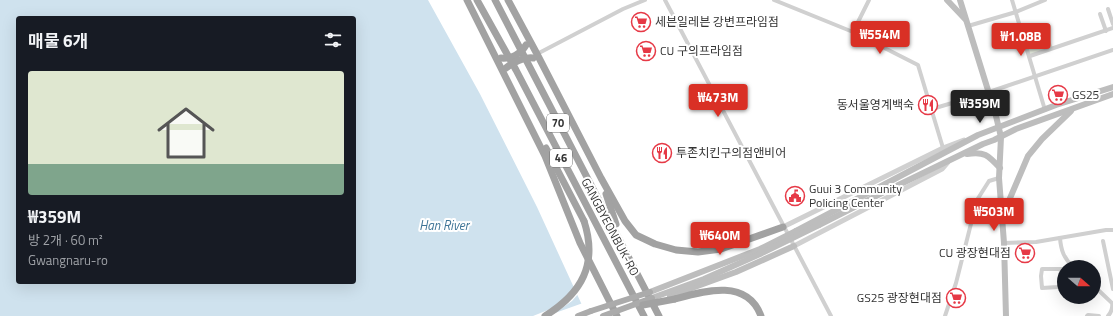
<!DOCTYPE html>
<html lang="ko">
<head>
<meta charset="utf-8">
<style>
  :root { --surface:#171b24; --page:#242831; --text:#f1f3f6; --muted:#9ea1a6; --accent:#d93025 }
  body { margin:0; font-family:"Titillium Web","Noto Sans KR",sans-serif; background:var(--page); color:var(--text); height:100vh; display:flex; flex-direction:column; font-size:15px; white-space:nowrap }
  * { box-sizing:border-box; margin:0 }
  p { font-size:13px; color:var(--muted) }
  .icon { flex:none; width:22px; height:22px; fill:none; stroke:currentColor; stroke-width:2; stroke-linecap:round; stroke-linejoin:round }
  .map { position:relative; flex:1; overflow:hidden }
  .side { position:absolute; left:16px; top:16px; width:340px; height:268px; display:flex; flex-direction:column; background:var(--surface); border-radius:4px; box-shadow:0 4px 16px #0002 }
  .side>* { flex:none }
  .needle { width:26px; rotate:110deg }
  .fabs { position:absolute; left:1057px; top:260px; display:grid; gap:8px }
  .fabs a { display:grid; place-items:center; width:44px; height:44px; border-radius:50%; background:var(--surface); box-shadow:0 4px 16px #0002; font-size:20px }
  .price { position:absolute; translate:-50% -34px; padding:0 9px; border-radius:4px; background:var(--accent); color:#fff; font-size:13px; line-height:26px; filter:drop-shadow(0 1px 2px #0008) }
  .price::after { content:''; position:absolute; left:50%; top:24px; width:12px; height:9px; margin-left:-6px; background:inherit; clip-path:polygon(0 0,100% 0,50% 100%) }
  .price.on { background:#222; color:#fff }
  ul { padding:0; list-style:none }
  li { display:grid; align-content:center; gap:8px; height:212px; padding:0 12px }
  li span { display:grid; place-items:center; height:124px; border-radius:4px; color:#555 }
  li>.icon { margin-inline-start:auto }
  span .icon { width:72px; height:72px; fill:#fffc; stroke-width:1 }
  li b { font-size:17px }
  h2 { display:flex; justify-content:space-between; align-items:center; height:48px; padding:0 12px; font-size:17px }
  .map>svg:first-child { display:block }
  .green { fill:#e6ecdf }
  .water { fill:#cfe2ee; fill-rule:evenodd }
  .pier { fill:#fff }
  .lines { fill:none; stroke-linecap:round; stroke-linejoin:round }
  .minor { stroke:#d0d0d0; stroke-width:4 }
  .tertiary { stroke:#d0d0d0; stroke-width:5 }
  .secondary { stroke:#bdbdbd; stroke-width:6 }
  .primary { stroke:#ababab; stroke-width:6 }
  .trunk { stroke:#a2a2a2; stroke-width:7 }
  .secondary-bridge { stroke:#bdbdbd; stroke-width:6 }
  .primary-bridge { stroke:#ababab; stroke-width:6 }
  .trunk-bridge { stroke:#a2a2a2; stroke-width:7 }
  .labels { text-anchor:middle; stroke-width:4; stroke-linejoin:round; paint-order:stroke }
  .shield { fill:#fff; stroke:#707070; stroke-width:1 }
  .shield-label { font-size:11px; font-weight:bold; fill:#333 }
  .poi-label { font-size:12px; fill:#333; stroke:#fff; text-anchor:start }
  .street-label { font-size:12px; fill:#333; stroke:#fff }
  .water-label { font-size:13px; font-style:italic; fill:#3f7597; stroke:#fff }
</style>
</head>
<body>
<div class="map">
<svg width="1113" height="316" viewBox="0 0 1113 316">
  <rect width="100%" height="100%" fill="#fff"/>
  <path class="green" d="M1045,29L1053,48L1030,56L1023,36Z"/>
  <path class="water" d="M0,0H428L480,94L537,207L587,316H0ZM18,18H354V282H18Z"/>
  <path class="pier" d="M576,287L579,293L572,301L555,313L583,303L589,316H533L553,308Z"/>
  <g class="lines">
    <g class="minor">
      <path d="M665,0L831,316"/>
      <path d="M774,0L853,32L918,65L943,148"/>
      <path d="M1012,0L1045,110"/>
      <path d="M1108,9L1113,24"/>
      <path d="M1100,14L1106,31"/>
      <path d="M968,26L1016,12L1045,0"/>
      <path d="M853,32L869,0"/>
      <path d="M537,54L623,9L645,0"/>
      <path d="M1030,56L1113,28"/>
      <path d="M932,109L989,92L1113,50"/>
      <path d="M1060,238C1061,251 1064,258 1073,267"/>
      <path d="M1103,241L1113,289"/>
      <path d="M1004,243L1036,242L1106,230H1113"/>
      <path d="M1061,269L1060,285L1058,287L1042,288L1041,276L1042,269H1064"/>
      <path d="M1094,286L1112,303C1113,307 1111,313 1108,316"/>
      <path d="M945,316L956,283L977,200L989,181L999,178"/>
      <path d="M1087,316L1088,315L1099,316"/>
    </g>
    <g class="tertiary">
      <path d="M783,227L943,148L964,140"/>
      <path d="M794,246L942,169L948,162"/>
    </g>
    <g class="secondary">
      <path d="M947,0L965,19"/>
      <path d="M960,0L996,116L1001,137L999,178L1004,243L1006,316"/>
      <path d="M967,154C984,151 988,155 1000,168"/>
      <path d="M1002,217L1028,156L1042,139L1071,111"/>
      <path d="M819,225L882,193L983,144L994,140L1016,129L1113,94"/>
      <path d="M796,231L978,135L1056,105L1113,87"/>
      <path d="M670,296L736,272L794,246"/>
    </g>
    <path class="primary" d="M578,316L591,311"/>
    <g class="trunk">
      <path d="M467,0L545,156L580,243L617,316"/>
      <path d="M477,0L516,70L644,316"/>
      <path d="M495,0L659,316"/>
      <path d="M508,0L537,54L601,178L625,221L636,235L655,244L676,250L698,252L721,249L783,227"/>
      <path d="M546,148L584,221"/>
      <path d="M606,194L616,224"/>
      <path d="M675,299C704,291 747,278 761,316"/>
    </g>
    <g class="secondary-bridge">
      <path d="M650,292L760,249L796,231"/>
      <path d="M652,298L704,279L760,254L819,225"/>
    </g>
    <g class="primary-bridge">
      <path d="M591,311L650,292"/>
      <path d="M603,316L652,298"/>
    </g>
    <g class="trunk-bridge">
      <path d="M501,58C511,59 521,54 526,45"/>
      <path d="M506,68C513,62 524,57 533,58"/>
      <path d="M643,305L675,299"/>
      <path d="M545,316C582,293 598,264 584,221"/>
    </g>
  </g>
  <defs>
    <g id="supermarket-ring" transform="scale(1)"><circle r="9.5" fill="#fff" stroke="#e63946" stroke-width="1.5"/><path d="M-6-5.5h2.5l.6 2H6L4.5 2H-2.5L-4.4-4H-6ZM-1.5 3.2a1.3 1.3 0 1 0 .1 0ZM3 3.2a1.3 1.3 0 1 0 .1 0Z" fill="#e63946"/></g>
    <g id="restaurant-ring" transform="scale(1)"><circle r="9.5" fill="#fff" stroke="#e63946" stroke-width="1.5"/><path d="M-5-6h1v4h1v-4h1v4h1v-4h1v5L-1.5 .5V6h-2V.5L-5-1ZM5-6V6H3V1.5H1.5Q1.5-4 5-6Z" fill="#e63946"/></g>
    <g id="civic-ring" transform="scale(1)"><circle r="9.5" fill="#fff" stroke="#e63946" stroke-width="1.5"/><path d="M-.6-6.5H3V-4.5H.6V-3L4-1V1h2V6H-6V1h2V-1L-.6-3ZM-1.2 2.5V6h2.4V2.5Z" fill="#e63946"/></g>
  </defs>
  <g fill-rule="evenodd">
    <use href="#supermarket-ring" x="641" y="22"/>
    <use href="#supermarket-ring" x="646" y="51"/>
    <use href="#supermarket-ring" x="1058" y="95"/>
    <use href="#restaurant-ring" x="928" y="105"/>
    <use href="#restaurant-ring" x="662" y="153"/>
    <use href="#civic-ring" x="795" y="196"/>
    <use href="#supermarket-ring" x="1025" y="253"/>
    <use href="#supermarket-ring" x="956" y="298"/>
  </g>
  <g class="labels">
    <g class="shield">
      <rect x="547" y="114" width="22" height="18" rx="3"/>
      <rect x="550" y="149" width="22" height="18" rx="3"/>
    </g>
    <g class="shield-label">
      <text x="558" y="127">70</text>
      <text x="561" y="162">46</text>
    </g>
    <g class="poi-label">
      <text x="655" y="26">세븐일레븐 강변프라임점</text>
      <text x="660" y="55">CU 구의프라임점</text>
      <text x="1072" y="99">GS25</text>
      <text x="914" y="109" text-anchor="end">동서울영계백숙</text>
      <text x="676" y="157">투존치킨구의점앤비어</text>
      <text x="809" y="193">Guui 3 Community<tspan x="809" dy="14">Policing Center</tspan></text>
      <text x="1011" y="257" text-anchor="end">CU 광장현대점</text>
      <text x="942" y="302" text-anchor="end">GS25 광장현대점</text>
    </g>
    <g class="street-label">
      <text transform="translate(610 227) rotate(62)" y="4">GANGBYEONBUK-RO</text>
    </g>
    <g class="water-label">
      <text x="444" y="230">Han River</text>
    </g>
  </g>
</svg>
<div class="fabs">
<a><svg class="needle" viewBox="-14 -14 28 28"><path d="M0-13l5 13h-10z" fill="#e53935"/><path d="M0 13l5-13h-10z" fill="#9ea1a6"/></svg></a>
</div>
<b class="price" style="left:880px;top:55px">₩554M</b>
<b class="price" style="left:1021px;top:57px">₩1.08B</b>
<b class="price" style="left:718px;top:118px">₩473M</b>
<b class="price on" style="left:980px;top:124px">₩359M</b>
<b class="price" style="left:994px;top:232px">₩503M</b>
<b class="price" style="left:720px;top:256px">₩640M</b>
<section class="side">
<h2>매물 6개<svg class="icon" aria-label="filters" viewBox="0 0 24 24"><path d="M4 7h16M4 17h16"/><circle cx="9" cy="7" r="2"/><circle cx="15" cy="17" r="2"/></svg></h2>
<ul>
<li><span style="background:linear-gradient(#dfe7d0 75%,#7fa58c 0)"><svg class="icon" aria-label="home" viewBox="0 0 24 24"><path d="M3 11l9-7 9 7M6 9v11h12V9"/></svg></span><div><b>₩359M</b><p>방 2개 · 60 m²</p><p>Gwangnaru-ro</p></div></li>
</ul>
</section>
</div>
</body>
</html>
